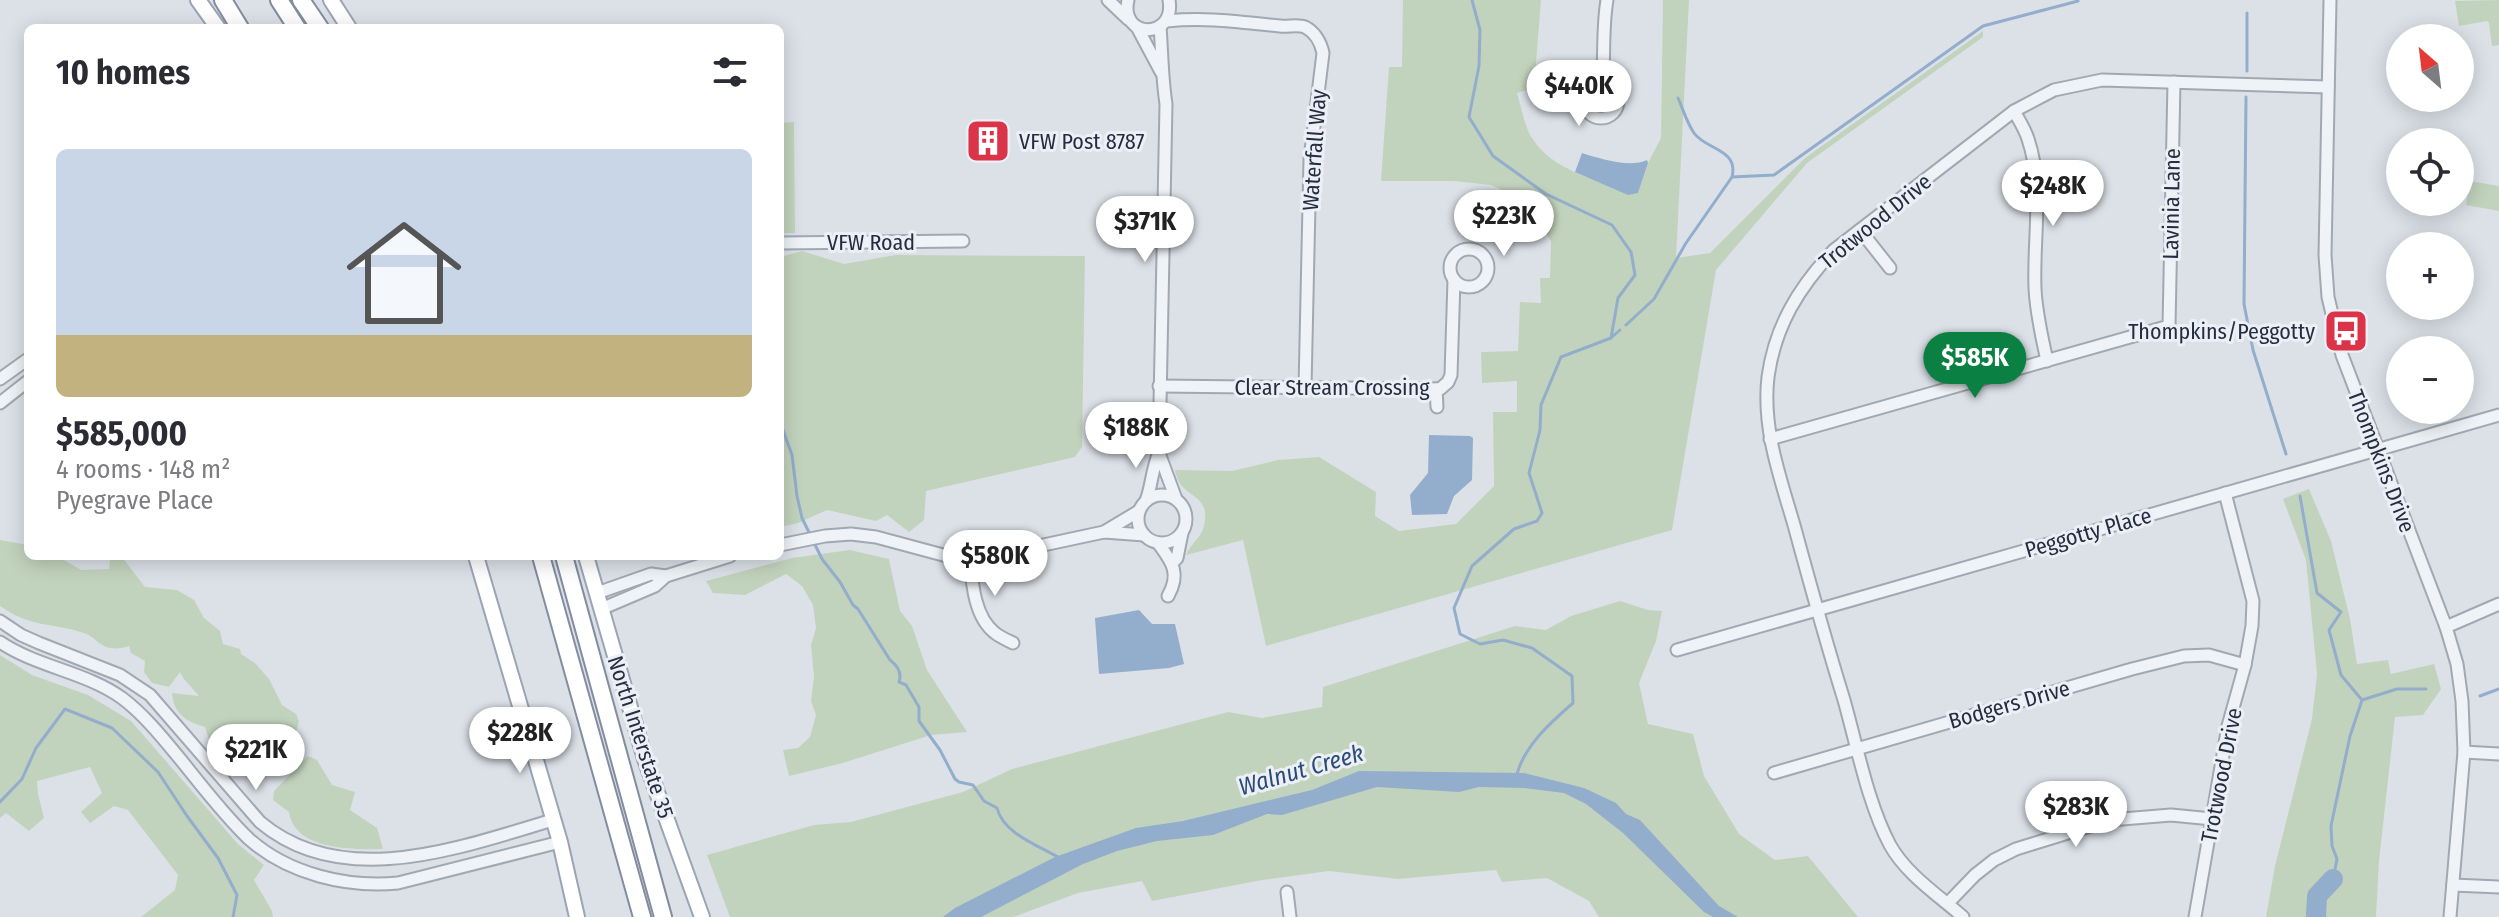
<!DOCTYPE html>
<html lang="en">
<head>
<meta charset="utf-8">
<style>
  :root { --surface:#fff; --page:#f7f7f7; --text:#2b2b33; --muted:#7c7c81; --line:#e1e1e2; --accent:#0b8043 }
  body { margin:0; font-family:"Fira Sans Condensed",sans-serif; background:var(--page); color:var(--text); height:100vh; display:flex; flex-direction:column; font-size:30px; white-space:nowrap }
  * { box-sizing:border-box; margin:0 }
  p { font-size:26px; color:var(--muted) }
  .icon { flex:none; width:44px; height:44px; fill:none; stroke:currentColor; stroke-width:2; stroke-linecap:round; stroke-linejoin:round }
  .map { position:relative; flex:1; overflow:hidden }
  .side { position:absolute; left:24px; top:24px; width:760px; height:536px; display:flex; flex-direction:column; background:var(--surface); border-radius:12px; box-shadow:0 4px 20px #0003 }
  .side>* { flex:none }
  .needle { width:52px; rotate:332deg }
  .tools { position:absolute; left:2386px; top:24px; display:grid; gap:16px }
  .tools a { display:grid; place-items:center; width:88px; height:88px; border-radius:50%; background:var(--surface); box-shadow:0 4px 20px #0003; font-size:40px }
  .price { position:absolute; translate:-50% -68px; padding:0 18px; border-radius:28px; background:#fff; color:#222; font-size:26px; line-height:52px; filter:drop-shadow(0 2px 4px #0008) }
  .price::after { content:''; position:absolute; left:50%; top:48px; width:24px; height:18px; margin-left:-12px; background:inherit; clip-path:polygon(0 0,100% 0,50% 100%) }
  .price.current { background:var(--accent); color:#fff }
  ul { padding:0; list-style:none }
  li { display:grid; align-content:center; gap:16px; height:424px; padding:0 32px }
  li+li { border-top:2px solid var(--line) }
  li span { display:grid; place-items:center; height:248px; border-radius:12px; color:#555 }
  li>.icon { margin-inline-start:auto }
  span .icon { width:144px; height:144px; fill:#fffc; stroke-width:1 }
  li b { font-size:34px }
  h2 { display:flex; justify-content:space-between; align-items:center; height:96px; padding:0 32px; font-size:34px }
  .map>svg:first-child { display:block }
  .green { fill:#c2d3bd }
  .water { fill:#93adcc }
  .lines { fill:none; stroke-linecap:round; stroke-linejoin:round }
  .stream { stroke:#93adcc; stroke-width:3 }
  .river { stroke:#93adcc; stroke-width:20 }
  .minor-casing { stroke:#a1a8b2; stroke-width:15 }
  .major-casing { stroke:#9aa4b5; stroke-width:18 }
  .highway-casing { stroke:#828da0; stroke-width:20 }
  .minor { stroke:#eff2f6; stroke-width:11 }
  .major { stroke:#fff; stroke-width:14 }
  .highway { stroke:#fff; stroke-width:16 }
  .labels { text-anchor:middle; stroke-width:6; stroke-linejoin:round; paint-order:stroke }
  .poi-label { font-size:22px; fill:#252e40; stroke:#ecf0f6; text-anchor:start }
  .street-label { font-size:22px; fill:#252e40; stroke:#ecf0f6 }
  .water-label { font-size:24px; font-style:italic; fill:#2b4b78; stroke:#ecf0f6 }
</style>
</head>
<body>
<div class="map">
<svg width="2499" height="917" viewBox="0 0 2499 917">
  <rect width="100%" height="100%" fill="#dce1e8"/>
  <g class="green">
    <path d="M1403,0H1541L1534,88L1517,93C1521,106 1524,123 1530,135C1551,172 1601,181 1638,193L1648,163L1661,138L1663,0H1689L1676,258L1710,253L1805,158L1983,31V37L1807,163L1716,270L1672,530L1266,646L1243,540L1186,555C1190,545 1200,538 1203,529C1213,497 1188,498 1179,482C1177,479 1176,474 1175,470L1232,471L1278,460L1319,457L1376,492L1375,516L1399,531L1456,524L1494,486L1493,412H1517V381L1482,383L1481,352L1518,351L1520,302L1541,303L1540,278H1550L1551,241L1536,218L1515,196L1491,185L1454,181H1381L1389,67H1402Z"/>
    <path d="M2499,0V45L2492,46L2489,23L2487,21L2459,26L2455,1Z"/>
    <path d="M794,122L795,233H780V123Z"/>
    <path d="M2470,181L2499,186V211L2466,205Z"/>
    <path d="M802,251L844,264L896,255L1085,256L1082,447L1075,457L926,491L924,520L909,532L887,515L876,521L827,510L798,523L780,527V257Z"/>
    <path d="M2309,489L2331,541L2350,619L2357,664L2388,660L2391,674L2434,664L2441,689L2423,715L2395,717L2379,861L2376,917H2266L2275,866L2312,719L2317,674L2306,560L2283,499Z"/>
    <path d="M0,540L28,545V556H57L81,570L109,569L110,558L122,557L145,587L177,590L194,600L204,618L220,631L223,644L240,649L241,654L255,663L269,679L282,705L296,714L299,721L292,745L257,775C231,752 215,764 205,727C186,721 174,715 172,693L199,696L184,679L180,672L169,687L152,683L144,672L145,661L131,653L129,646C123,648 117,649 110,648C99,646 94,636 84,633C50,622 31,628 0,606Z"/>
    <path d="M850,550L889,559L900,611L912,626L927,670L967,732L931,735L843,763L789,776L783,750L798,748L810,737L816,715L811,701L814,676L811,645L816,628L813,605L802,586L786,574L745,595L713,593L706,581L792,558Z"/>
    <path d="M1620,601L1648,610L1662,611L1656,641L1639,683L1648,724L1693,734L1704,776L1739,834L1775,860L1808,856L1858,917H1599L1589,901L1547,878L1502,882L1496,870L1398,879L1329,871L1262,880L1152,901L1142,881L1078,893L1013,917H730L707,855L814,825L851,822L963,792L1012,769L1228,712L1262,718L1322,707L1323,687L1515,626L1546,630L1571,616Z"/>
    <path d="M0,655L32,675L88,695L131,721L238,844L264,865L254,880L272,911L273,917H141L175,890L178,875L128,810L114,806L90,823L81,812L102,793L90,767L37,781L38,794L44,818L29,831L6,813L0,818Z"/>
    <path d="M308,756L317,760L332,785L355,792L350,810L377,828L383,849C353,850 294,850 289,812L273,800L274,791Z"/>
  </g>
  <g class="water">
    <path d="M1582,153C1601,159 1630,168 1647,160L1648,163L1638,193L1628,195L1575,172Z"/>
    <path d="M1429,435L1470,436L1473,438L1472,480L1454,496L1447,514L1412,515L1410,495L1428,473Z"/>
    <path d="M1139,610L1152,624H1175L1184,664L1169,668L1099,674L1095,618Z"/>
    <path d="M1359,771L1524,773L1584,788L1616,803L1626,814L1640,820L1719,906L1738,917H1713L1704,912L1623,833L1586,804L1564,793L1524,788L1479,787L1459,792L1377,787L1282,815L1267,814L1213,835L1157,841L1117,851L1083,864L981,917H943L955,908L1055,857L1136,828L1183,821L1312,790Z"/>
  </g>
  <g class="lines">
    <g class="stream">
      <path d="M1472,0L1480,30L1479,66L1469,117L1493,156L1546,194L1612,225L1631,252L1635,275L1618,298L1611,338L1561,357L1541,405L1540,430L1529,473L1542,513L1537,521L1514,529L1472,566L1454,608L1460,634L1480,644L1503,640L1532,648L1572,676L1573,703C1551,722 1525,745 1517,774"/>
      <path d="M2247,13V71"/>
      <path d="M2246,97L2244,304L2253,350L2286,454"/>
      <path d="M1732,177L1774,175L1983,26L2078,1"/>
      <path d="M1626,325L1654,299L1686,243L1732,177C1739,149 1706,150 1694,133C1687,123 1683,109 1678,98"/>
      <path d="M1611,338L1620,330"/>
      <path d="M780,422L792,455L797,496L802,518L822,559L840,582L853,605L858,609L890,660C898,666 902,673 899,682L906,685L919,707V721L940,750L955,779L959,782L973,785L984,801L997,808C1003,833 1037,845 1058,857"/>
      <path d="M2300,496L2317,593L2341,612L2329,630L2341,675L2362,700"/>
      <path d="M2480,696L2499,689"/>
      <path d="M0,802L22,779L36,748L65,709L112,728L158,772L187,816L218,858L237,895L233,917"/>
      <path d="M2333,879L2337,859L2332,846L2331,826L2350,736L2362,700L2397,689H2426"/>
    </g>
    <path class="river" d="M2316,917L2317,896L2333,879"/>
    <g class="minor-casing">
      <g id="minor">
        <path d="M1108,0L1128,19"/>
        <path d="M1128,0C1119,39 1176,40 1169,0"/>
        <path d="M2330,0L2325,255L2328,297L2342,355L2446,627L2457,664L2462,701L2464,752L2450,917"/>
        <path d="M1166,21C1209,17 1238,22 1280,26C1288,27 1298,24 1305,27C1315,32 1321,43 1323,53L1310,159L1305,388"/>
        <path d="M1160,26C1162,53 1162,78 1166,104L1159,453L1176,499"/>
        <path d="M1137,27L1161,72"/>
        <path d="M1602,84C1605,55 1602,29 1607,0"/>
        <circle cx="1601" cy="101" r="17"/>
        <path d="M2014,111C2019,120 2025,129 2028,139C2044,186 2033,239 2035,288C2036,313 2042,337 2047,361"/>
        <path d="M1860,230L1890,268"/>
        <path d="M780,243L963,241"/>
        <circle cx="1469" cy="268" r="19"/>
        <path d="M0,379L28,359"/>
        <path d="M1159,386L1440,389L1448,382L1451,375L1454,280"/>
        <path d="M1436,389L1437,407"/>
        <path d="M0,403L28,381"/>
        <path d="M1770,439L2169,326L2174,82"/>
        <circle cx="1162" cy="519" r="24"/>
        <path d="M1146,501C1152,485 1152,468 1159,453"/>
        <path d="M1104,532L1144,535"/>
        <path d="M1158,543C1172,562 1181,573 1168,596"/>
        <path d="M780,545L825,536L851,534L876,537L943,555L970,558L992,556L1104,532L1139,511"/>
        <path d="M970,558C972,582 974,617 995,633C1000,637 1007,640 1013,643"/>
        <path d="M1173,562L1177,558L1182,533"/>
        <path d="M597,593L651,574L666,576"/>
        <path d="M601,609L655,586L666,576L730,556"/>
        <path d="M0,621L21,635L39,643L120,675L150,695L260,822C343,892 461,847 553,820"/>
        <path d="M2446,627L2499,604"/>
        <path d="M0,642C37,667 86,672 122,698C146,716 166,742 185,765C205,790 226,817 249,839C288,874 347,888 398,883L560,842"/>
        <path d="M1677,650L2499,415"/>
        <path d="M2464,752L2499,754"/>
        <path d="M1774,773L2132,669L2184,656L2209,655L2245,665"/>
        <path d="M2453,885L2499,887"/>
        <path d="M1287,892L1290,917"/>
        <path d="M1948,903L1975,875L1994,860L2016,849L2110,820L2171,815L2212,819"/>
        <path d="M1963,917C1938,895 1906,874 1890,845C1868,804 1857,746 1844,700C1826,642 1810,584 1794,525C1780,477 1762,428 1768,377C1775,326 1799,287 1834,250L2014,111L2054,90L2102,80L2328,87"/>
        <path d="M2195,917L2228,726L2245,665L2252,626L2253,601L2225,493"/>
      </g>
    </g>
    <g class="major-casing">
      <g id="major">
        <path d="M198,0L218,28"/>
        <path d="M331,0L349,28"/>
        <path d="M476,556L560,842L577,917"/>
        <path d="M586,556L645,759L702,917"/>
      </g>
    </g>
    <g class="highway-casing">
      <g id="highway">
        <path d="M223,0L240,28"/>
        <path d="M279,0L297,28"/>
        <path d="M301,0L320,28"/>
        <path d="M541,556L642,917"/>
        <path d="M564,556L663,917"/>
      </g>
    </g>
    <use href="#minor" class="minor"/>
    <use href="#major" class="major"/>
    <use href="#highway" class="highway"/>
  </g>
  <defs>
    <g id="building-square" transform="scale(2.3)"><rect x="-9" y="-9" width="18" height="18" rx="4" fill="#db3348" stroke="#ecf0f6"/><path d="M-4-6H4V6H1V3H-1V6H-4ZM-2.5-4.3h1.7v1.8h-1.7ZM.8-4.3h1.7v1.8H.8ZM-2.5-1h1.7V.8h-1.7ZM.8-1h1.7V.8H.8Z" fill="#fff"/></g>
    <g id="bus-square" transform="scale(2.3)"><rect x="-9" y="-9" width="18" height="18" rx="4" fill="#db3348" stroke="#ecf0f6"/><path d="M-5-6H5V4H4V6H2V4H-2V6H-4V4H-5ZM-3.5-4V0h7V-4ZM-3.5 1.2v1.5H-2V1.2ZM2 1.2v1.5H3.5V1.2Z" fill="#fff"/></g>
  </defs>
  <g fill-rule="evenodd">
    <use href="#building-square" x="988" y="141"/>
    <use href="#bus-square" x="2346" y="331"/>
  </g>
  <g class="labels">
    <g class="poi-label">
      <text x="1019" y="149">VFW Post 8787</text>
      <text x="2315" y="339" text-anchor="end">Thompkins/Peggotty</text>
    </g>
    <g class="street-label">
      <text transform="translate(1314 150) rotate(-86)" y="8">Waterfall Way</text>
      <text transform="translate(2171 204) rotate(-89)" y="8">Lavinia Lane</text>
      <text transform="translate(1875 221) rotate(-39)" y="8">Trotwood Drive</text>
      <text x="871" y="250">VFW Road</text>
      <text x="1332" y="395">Clear Stream Crossing</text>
      <text transform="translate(2382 461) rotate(69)" y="8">Thompkins Drive</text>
      <text transform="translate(2088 532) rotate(-16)" y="8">Peggotty Place</text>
      <text transform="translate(2009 704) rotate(-16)" y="8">Bodgers Drive</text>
      <text transform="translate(641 737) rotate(72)" y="8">North Interstate 35</text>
      <text transform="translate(2221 775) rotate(-79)" y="8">Trotwood Drive</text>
    </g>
    <g class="water-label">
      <text transform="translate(1301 770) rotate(-16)" y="8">Walnut Creek</text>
    </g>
  </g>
</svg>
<div class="tools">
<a><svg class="needle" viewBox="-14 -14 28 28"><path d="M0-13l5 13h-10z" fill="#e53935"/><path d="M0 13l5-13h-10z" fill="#7c7c81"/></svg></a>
<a><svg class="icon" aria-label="locate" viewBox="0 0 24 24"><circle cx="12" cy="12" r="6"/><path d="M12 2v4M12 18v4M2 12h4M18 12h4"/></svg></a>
<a>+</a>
<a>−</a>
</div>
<b class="price" style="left:1579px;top:128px">$440K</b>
<b class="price" style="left:2053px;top:228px">$248K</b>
<b class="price" style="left:1504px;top:258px">$223K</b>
<b class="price" style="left:1145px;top:264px">$371K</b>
<b class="price current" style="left:1975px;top:400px">$585K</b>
<b class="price" style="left:1136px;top:470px">$188K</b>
<b class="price" style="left:995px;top:598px">$580K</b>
<b class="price" style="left:520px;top:775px">$228K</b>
<b class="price" style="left:256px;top:792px">$221K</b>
<b class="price" style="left:2076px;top:849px">$283K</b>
<section class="side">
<h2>10 homes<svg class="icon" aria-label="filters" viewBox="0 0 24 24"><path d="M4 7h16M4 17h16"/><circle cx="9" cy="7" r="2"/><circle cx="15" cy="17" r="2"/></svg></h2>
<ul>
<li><span style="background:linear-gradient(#c9d6e8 75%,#c2b280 0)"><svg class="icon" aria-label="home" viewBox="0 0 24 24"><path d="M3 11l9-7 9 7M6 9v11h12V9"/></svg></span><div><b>$585,000</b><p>4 rooms · 148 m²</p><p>Pyegrave Place</p></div></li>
</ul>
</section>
</div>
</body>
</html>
